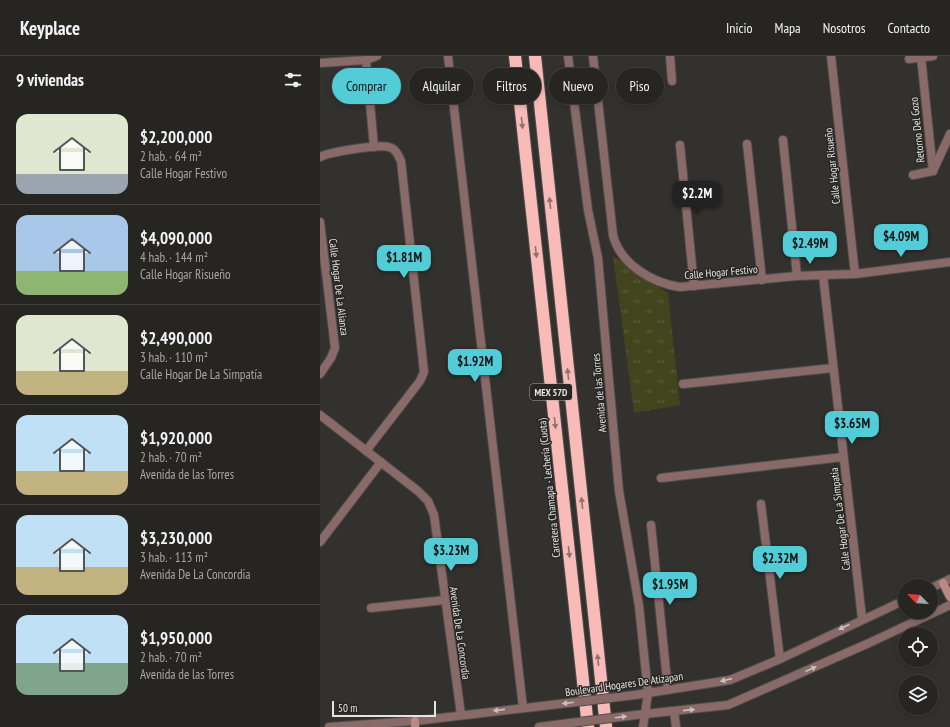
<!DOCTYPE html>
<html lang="es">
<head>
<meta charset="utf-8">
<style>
  :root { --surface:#262522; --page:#32312f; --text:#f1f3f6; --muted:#a4a5a5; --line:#424240; --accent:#52ccd6 }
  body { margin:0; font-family:"PT Sans Narrow",sans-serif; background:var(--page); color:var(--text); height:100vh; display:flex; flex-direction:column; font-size:15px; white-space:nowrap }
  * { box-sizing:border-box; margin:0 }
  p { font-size:13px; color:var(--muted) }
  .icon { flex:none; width:22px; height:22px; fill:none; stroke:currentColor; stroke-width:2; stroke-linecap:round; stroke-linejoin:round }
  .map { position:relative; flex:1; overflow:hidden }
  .panel { display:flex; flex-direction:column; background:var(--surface); width:320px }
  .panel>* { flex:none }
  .guide { position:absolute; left:12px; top:12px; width:380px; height:36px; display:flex; gap:8px }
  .needle { width:26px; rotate:294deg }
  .buttons { position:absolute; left:578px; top:523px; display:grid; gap:8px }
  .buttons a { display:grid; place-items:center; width:40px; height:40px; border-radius:50%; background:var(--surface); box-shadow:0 2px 6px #0003,0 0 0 1px var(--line); font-size:20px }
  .scale { position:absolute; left:12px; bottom:10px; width:104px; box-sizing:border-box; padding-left:4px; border:2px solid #e5e4e2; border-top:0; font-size:11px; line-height:14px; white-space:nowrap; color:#e5e4e2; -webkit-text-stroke:3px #282724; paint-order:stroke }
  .price { position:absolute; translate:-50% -34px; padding:0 9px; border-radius:8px; background:var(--accent); color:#111; font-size:13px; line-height:26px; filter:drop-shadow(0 1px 2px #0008) }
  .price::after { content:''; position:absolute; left:50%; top:24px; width:12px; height:9px; margin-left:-6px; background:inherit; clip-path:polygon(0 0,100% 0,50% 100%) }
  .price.active { background:#222; color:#fff }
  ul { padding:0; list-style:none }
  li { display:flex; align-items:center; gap:12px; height:100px; padding:0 16px }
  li+li { border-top:1px solid var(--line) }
  li span { display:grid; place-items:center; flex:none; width:112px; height:80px; border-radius:12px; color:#555 }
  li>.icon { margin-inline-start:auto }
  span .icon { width:48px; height:48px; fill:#fffc; stroke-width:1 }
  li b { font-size:17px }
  h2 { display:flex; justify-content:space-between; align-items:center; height:48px; padding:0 16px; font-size:17px }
  .chip { padding:0 14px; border-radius:18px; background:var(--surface); box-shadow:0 2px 6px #0003,0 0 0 1px var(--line); font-size:14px; line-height:36px }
  .chip.active { background:var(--accent); color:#111 }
  header { display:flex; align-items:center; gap:24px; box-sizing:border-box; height:56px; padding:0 20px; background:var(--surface); border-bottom:1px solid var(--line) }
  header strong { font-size:19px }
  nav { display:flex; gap:22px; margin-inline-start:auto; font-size:14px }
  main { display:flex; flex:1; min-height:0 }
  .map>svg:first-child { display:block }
  .park { fill:url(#park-tufts) }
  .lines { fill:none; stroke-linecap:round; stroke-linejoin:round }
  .minor-casing { stroke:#4f4e4b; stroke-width:10 }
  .tertiary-casing { stroke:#4f4e4b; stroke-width:10 }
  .secondary-casing { stroke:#4f4e4b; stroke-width:10 }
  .motorway-casing { stroke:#4f4e4b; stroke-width:14 }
  .minor { stroke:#896a68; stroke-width:8 }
  .tertiary { stroke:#896a68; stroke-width:8 }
  .secondary { stroke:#ba8986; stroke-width:8 }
  .motorway { stroke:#f8bbb8; stroke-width:12 }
  .tertiary-bridge-casing { stroke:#4f4e4b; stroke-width:10; stroke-linecap:butt }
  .tertiary-bridge { stroke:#896a68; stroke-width:8 }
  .oneway { fill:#90716e }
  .oneway2 { fill:#c9bfbd }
  .labels { text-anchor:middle; stroke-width:3; stroke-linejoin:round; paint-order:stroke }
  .shield { fill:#282724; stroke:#acaba9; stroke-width:1 }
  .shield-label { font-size:10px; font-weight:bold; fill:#e5e4e2 }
  .street-label { font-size:11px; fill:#e5e4e2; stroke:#282724 }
</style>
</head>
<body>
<header>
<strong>Keyplace</strong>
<nav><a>Inicio</a><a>Mapa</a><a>Nosotros</a><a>Contacto</a></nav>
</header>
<main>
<section class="panel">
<h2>9 viviendas<svg class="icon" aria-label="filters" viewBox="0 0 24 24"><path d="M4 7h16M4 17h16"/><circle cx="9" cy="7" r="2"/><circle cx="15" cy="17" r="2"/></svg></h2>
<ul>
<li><span style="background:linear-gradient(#dfe7d0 75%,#9aa5b1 0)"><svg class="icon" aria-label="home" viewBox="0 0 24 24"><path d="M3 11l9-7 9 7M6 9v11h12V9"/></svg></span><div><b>$2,200,000</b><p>2 hab. · 64 m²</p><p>Calle Hogar Festivo</p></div></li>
<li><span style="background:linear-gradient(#a9c7e8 70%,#8fb573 0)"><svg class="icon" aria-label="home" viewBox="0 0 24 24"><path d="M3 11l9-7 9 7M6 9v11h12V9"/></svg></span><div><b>$4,090,000</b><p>4 hab. · 144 m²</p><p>Calle Hogar Risueño</p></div></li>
<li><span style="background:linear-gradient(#dfe7d0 70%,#c2b280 0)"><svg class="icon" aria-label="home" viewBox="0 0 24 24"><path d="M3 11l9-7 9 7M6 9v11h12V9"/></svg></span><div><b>$2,490,000</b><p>3 hab. · 110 m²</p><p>Calle Hogar De La Simpatía</p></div></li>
<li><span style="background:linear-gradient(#bfe0f5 70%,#c2b280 0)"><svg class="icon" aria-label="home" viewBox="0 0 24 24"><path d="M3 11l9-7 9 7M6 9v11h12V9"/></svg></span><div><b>$1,920,000</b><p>2 hab. · 70 m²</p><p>Avenida de las Torres</p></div></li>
<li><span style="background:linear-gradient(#bfe0f5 65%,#c2b280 0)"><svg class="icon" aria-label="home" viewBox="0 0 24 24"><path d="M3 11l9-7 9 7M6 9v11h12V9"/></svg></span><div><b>$3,230,000</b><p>3 hab. · 113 m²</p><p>Avenida De La Concordia</p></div></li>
<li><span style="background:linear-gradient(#bfe0f5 60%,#7fa58c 0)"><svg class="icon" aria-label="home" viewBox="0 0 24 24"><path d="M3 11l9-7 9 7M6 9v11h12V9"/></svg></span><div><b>$1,950,000</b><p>2 hab. · 70 m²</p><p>Avenida de las Torres</p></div></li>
</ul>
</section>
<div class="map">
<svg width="630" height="671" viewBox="0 0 630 671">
  <defs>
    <pattern id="park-tufts" width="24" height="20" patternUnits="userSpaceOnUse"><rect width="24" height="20" fill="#42441d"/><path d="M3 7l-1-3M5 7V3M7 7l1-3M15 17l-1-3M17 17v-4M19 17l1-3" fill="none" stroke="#5d5f3e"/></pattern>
  </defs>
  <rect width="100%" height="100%" fill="#32312e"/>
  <path class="park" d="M293,200L348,237L360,349L314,357Z"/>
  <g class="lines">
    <g class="minor-casing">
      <g id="minor">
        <path d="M128,0L203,652"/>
        <path d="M248,0L268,154L278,202L299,435L319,550L328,637L325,658"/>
        <path d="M273,0L293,179C300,208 332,227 360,231L477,220L503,219"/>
        <path d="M350,0L352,25"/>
        <path d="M601,1L613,115"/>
        <path d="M589,3L613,0"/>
        <path d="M46,4L54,91"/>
        <path d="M0,7L46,4L57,0"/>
        <path d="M463,84L477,220"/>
        <path d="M427,88L442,224"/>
        <path d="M360,89L374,230"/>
        <path d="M0,101C9,96 59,88 69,91C76,93 78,99 81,105L104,316L100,325L46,395"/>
        <path d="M613,115L630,78"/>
        <path d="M593,119L613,115"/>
        <path d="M0,166L15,292L11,302L0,318"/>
        <path d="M535,218L630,206"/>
        <path d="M363,328L513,312"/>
        <path d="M0,359L98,435L108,445L114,459L141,659"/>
        <path d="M341,422L523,401"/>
        <path d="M441,448L460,603"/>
        <path d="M331,469L348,634"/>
        <path d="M0,486L61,406"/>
        <path d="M51,552L125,544"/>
        <path d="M354,655L356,671"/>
      </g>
    </g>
    <g class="tertiary-casing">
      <g id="tertiary">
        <path d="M511,0L535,218L503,219L542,562"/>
        <path d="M611,532L630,523"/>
        <path d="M315,639L410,624L460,603L585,544"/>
        <path d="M316,659L408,649L549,587L630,549"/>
        <path d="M9,671L95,665L231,649"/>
        <path d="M219,671L234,669"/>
        <path d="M323,671L325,658"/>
      </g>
    </g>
    <g class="secondary-casing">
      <g id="secondary">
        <path d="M623,527L630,541"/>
        <path d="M95,665V671"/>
      </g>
    </g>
    <g class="motorway-casing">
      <g id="motorway">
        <path d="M195,0L268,671"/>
        <path d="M215,0L286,671"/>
      </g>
    </g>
    <use href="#minor" class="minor"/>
    <use href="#tertiary" class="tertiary"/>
    <use href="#secondary" class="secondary"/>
    <use href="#motorway" class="motorway"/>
    <g class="tertiary-bridge-casing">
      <g id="tertiary-bridge">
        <path d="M231,649L315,639"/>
        <path d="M234,669L316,659"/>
      </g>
    </g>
    <use href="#tertiary-bridge" class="tertiary-bridge"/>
  </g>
  <defs><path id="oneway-solid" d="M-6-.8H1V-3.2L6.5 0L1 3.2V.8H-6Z"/></defs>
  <g class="oneway">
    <use href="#oneway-solid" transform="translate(202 67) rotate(84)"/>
    <use href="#oneway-solid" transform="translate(230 147) rotate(-96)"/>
    <use href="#oneway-solid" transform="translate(216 196) rotate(84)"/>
    <use href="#oneway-solid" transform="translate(248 318) rotate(-96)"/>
    <use href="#oneway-solid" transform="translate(235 367) rotate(84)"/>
    <use href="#oneway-solid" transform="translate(262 447) rotate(-96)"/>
    <use href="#oneway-solid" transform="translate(249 496) rotate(84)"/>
    <use href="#oneway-solid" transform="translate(278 604) rotate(-96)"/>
  </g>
  <g class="oneway2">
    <use href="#oneway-solid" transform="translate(524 571) rotate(154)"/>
    <use href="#oneway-solid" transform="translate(491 613) rotate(-24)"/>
    <use href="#oneway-solid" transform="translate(406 624) rotate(167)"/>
    <use href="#oneway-solid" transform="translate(248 647) rotate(173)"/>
    <use href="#oneway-solid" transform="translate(179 654) rotate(174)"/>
    <use href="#oneway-solid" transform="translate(369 654) rotate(-6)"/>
    <use href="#oneway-solid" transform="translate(301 661) rotate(-7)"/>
  </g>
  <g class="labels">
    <rect class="shield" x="210" y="328" width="42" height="16" rx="3"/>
    <g class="shield-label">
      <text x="231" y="340">MEX 57D</text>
    </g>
    <g class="street-label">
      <text transform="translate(597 74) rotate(-96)" y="4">Retorno Del Gozo</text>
      <text transform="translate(512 110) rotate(-96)" y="4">Calle Hogar Risueño</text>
      <text transform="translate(401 216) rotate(-5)" y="4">Calle Hogar Festivo</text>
      <text transform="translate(19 231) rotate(83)" y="4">Calle Hogar De La Alianza</text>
      <text transform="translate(279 337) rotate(-95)" y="4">Avenida de las Torres</text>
      <text transform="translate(229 432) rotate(-96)" y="4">Carretera Chamapa - Lechería (Cuota)</text>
      <text transform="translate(520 463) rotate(-97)" y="4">Calle Hogar De La Simpatía</text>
      <text transform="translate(140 577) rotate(82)" y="4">Avenida De La Concordia</text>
      <text transform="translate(304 628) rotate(-8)" y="4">Boulevard Hogares De Atizapan</text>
    </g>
  </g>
</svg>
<div class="buttons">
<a><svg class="needle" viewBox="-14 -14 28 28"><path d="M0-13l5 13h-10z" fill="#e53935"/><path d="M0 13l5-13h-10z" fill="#a4a5a5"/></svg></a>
<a><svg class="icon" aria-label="locate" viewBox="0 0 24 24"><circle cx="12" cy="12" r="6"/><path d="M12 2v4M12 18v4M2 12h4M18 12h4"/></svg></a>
<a><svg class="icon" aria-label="layers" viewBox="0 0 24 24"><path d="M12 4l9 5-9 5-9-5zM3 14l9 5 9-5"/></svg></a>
</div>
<div class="scale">50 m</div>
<b class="price active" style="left:377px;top:159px">$2.2M</b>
<b class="price" style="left:581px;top:202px">$4.09M</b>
<b class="price" style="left:490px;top:209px">$2.49M</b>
<b class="price" style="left:84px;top:223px">$1.81M</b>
<b class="price" style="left:155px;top:327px">$1.92M</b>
<b class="price" style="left:532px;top:389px">$3.65M</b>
<b class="price" style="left:131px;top:516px">$3.23M</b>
<b class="price" style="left:460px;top:524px">$2.32M</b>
<b class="price" style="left:350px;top:550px">$1.95M</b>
<div class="guide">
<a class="chip active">Comprar</a>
<a class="chip">Alquilar</a>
<a class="chip">Filtros</a>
<a class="chip">Nuevo</a>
<a class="chip">Piso</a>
</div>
</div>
</main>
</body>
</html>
